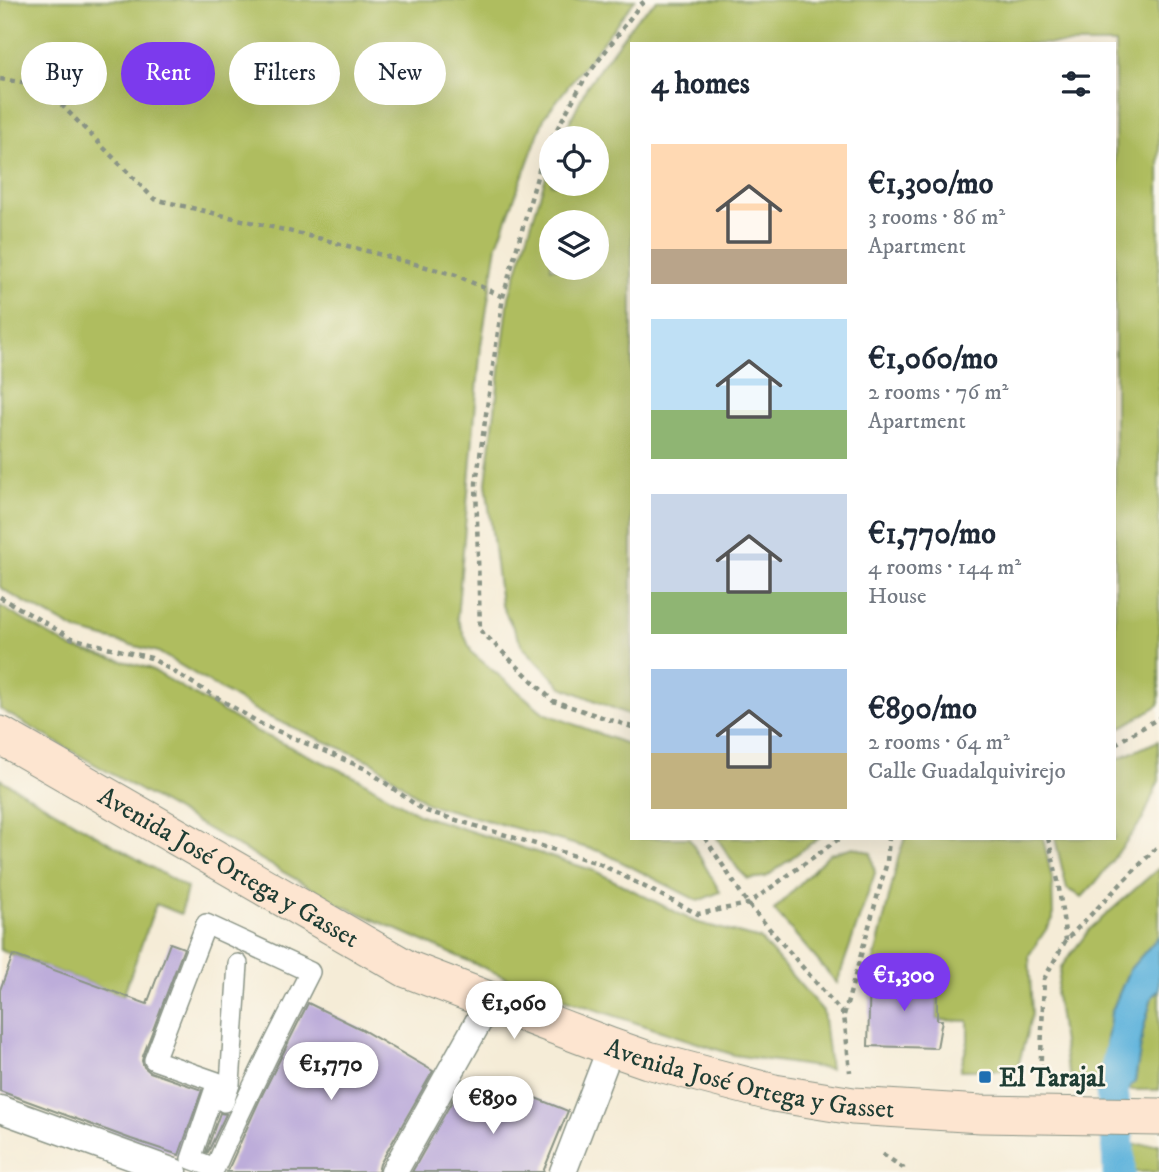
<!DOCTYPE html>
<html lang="en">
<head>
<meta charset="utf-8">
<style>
  :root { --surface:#fff; --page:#f2f2f3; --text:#1f2937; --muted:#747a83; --accent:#7c3aed }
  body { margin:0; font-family:"IM FELL DW Pica",serif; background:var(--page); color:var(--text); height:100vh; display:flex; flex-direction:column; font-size:26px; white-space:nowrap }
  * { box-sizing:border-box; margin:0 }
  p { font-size:23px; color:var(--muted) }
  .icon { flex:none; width:38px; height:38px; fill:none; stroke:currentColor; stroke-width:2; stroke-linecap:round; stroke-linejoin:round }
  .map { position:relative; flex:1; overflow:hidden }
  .drawer { position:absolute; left:630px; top:42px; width:486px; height:798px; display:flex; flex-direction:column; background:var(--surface); border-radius:0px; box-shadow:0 7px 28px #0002 }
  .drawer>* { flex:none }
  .banner { position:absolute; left:21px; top:42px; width:504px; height:63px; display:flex; gap:14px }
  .buttons { position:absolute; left:539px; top:126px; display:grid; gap:14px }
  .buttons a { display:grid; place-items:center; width:70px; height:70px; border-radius:50%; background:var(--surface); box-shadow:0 7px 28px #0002; font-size:35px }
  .price { position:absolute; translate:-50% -60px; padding:0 16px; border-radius:24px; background:#fff; color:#222; font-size:23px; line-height:46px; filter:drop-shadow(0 2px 4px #0008) }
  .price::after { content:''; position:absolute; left:50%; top:42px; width:21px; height:16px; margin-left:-10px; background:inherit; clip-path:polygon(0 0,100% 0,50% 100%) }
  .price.on { background:var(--accent); color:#fff }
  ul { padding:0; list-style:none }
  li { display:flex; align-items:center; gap:21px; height:175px; padding:0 21px }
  li span { display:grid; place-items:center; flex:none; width:196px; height:140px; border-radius:0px; color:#555 }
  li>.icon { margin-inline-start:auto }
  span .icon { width:84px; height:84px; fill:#fffc; stroke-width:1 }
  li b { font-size:30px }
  h2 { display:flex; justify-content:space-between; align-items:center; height:84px; padding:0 21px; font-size:30px }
  .tag { padding:0 24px; border-radius:32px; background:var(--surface); box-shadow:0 7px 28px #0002; font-size:24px; line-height:63px }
  .tag.on { background:var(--accent); color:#fff }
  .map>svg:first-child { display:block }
  .green { fill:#afbd5f; stroke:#677d4a; stroke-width:2; fill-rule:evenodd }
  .water { fill:#60b4dc; stroke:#407888; stroke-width:2 }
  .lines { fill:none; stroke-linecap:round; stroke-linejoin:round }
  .canal { stroke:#60b4dc; stroke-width:33 }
  .building { fill:#bdadda }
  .pedestrian-casing { stroke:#8a9486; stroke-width:22 }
  .minor-casing { stroke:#8a9486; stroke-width:29 }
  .secondary-casing { stroke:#8a9486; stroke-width:39 }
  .path { stroke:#8a9486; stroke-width:4.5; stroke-dasharray:5 5; stroke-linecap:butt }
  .pedestrian { stroke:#fff; stroke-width:19 }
  .minor { stroke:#fff; stroke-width:26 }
  .secondary { stroke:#fde5d0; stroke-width:37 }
  .poi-dot { fill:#1f6fb2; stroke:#fbf7ec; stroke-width:2.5 }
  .labels { text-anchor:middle; stroke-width:5; stroke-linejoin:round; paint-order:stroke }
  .street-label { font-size:26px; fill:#1f3d34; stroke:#fbf7ec }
  .poi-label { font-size:26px; font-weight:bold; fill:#1f3d34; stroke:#fbf7ec; text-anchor:start }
</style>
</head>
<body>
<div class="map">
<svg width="1159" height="1172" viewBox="0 0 1159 1172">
  <rect width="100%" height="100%" fill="#fbf7ec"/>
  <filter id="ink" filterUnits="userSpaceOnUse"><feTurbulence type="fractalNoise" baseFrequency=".0143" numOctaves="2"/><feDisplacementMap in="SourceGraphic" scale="14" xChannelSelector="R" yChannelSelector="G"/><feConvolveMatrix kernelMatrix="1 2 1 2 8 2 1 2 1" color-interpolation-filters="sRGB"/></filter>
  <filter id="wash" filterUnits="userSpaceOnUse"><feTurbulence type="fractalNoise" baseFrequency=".00686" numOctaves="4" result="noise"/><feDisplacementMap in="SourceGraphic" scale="28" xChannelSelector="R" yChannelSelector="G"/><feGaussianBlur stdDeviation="1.57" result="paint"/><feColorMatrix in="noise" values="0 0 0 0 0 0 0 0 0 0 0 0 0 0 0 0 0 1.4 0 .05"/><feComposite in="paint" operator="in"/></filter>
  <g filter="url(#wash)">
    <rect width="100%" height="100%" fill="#f5ecd7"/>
    <g class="green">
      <path d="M0,0H635L545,116L497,245L481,345L457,618L472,653L544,713L632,746V838H689L720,892L698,901L602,852L428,804L373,762L262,714L158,652L78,631L15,597L0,587Z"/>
      <path d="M657,0H1159V705L1115,731V44H632V716L562,687L523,647L501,604L486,483L509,297L551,160V184H597V138H562L587,86L637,18ZM551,222H597V268H551Z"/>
      <path d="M0,606L72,648L149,668L256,731L359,779L420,815L595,871L695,922L760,939L823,1011L830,1069L734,1055L530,988L341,905L89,761L0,709Z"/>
      <path d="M1158,741L1159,780L1143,819L1096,882L1082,897L1067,889L1055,838H1115V760Z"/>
      <path d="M0,779L187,888L181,914L156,904L123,996L0,950Z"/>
      <path d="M717,838H818L766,877L748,879L738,869Z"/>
      <path d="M905,838H1043L1052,879L1053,919L1029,955L1032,1014L1017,1070H960L968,1042V1021L937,1020V979L870,978L899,855Z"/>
      <path d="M854,847L871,853L875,873L837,983L774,910L829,854Z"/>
      <path d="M1159,868V936L1129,970L1111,1013L1099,1092L1074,1087L1066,1064L1056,995L1061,967L1091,928Z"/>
      <path d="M1159,989V1090H1126L1135,1082L1143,1031L1152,997Z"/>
      <path d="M1159,1144V1172H1132L1130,1145Z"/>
    </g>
    <path class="water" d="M1159,936V989L1152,997L1143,1031L1135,1082L1126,1090L1099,1092L1111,1013L1129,970Z"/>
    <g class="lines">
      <path class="canal" d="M1119,1172L1118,1145L1112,1091L1122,1046"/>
    </g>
    <g id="blocks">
      <g class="building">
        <path d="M170,943L184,948L143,1056L142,1061L144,1067L150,1072L202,1090L179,1155L131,1139L0,1091V990L13,955L147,1004Z"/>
        <path d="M870,978L937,979V1020H942L937,1048L868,1046Z"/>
        <path d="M308,1003L359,1028L433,1071L380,1164L378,1172H227L260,1099Z"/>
        <path d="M461,1085L517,1109L523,1093L568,1111L543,1172H412Z"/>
        <path d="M220,1113L226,1114L208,1152H206Z"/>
      </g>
    </g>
  </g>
  <g filter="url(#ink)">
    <use href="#blocks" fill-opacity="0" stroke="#8a9486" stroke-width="2"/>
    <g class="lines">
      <g class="pedestrian-casing">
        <g id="pedestrian">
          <path d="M206,924L310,972C277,1037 244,1101 215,1168L191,1159L217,1082L154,1060Z"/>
          <path d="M224,1102L230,1084L238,964"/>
        </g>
      </g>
      <g class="minor-casing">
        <g id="minor">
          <path d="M0,1109L174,1172"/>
          <path d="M394,1172L490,1001"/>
          <path d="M563,1172L611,1047"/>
        </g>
      </g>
      <g class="secondary-casing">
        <g id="secondary">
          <path id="s1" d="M0,735L407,969L611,1047L648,1060L774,1093L853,1106L981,1114L1159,1117"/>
        </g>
      </g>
      <g class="path">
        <path d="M0,79L42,85L154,199L322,239L456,275L503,297"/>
        <path d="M552,138L584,80L640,5L646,0"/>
        <path d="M551,140L543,156L503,297L476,483L480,630L553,701L632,727"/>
        <path d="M0,597L71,638L151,658L261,724L366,769L423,810L598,863L698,914L748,904L840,838"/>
        <path d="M1115,744L1159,718"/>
        <path d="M705,838L748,904L844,1015L850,1072"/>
        <path d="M1048,838L1058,881L1066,940"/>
        <path d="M844,1015L887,862L889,838"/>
        <path d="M1040,1080L1044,979L1066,940L1159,845"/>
        <path d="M883,1154L903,1168V1172"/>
      </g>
      <use href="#pedestrian" class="pedestrian"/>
      <use href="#minor" class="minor"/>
      <use href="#secondary" class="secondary"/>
    </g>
  </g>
  <rect class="poi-dot" x="978" y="1070" width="14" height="14" rx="3.5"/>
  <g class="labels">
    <g class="street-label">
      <text dy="9" stroke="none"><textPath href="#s1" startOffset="264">Avenida José Ortega y Gasset</textPath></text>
      <text dy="9" stroke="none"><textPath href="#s1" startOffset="831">Avenida José Ortega y Gasset</textPath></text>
    </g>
    <g class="poi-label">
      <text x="999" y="1086">El Tarajal</text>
    </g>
  </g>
</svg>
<div class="buttons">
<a><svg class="icon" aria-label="locate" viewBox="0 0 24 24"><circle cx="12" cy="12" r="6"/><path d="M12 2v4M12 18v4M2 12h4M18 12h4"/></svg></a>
<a><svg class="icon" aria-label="layers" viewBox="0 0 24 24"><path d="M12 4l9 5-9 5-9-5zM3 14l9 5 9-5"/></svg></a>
</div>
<b class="price on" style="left:904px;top:1013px">€1,300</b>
<b class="price" style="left:514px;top:1041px">€1,060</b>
<b class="price" style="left:331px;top:1102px">€1,770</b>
<b class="price" style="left:493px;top:1136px">€890</b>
<div class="banner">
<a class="tag">Buy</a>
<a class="tag on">Rent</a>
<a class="tag">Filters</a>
<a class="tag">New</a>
</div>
<section class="drawer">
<h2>4 homes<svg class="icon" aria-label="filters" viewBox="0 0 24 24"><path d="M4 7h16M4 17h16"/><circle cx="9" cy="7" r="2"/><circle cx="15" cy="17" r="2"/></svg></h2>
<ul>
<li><span style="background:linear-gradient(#ffd9b3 75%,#b9a48a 0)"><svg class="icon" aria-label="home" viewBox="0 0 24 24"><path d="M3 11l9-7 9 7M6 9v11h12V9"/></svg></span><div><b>€1,300/mo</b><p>3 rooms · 86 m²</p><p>Apartment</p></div></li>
<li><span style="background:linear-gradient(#bfe0f5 65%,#8fb573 0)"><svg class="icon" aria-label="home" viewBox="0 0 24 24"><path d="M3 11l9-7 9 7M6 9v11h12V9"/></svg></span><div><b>€1,060/mo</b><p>2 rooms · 76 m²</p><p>Apartment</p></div></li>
<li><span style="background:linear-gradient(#c9d6e8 70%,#8fb573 0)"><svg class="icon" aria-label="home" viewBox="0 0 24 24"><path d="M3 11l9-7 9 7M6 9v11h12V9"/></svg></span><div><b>€1,770/mo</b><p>4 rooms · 144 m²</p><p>House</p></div></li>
<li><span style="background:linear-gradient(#a9c7e8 60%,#c2b280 0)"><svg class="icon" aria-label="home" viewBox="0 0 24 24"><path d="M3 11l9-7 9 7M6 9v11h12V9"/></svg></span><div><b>€890/mo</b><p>2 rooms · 64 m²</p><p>Calle Guadalquivirejo</p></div></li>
</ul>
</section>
</div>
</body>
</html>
